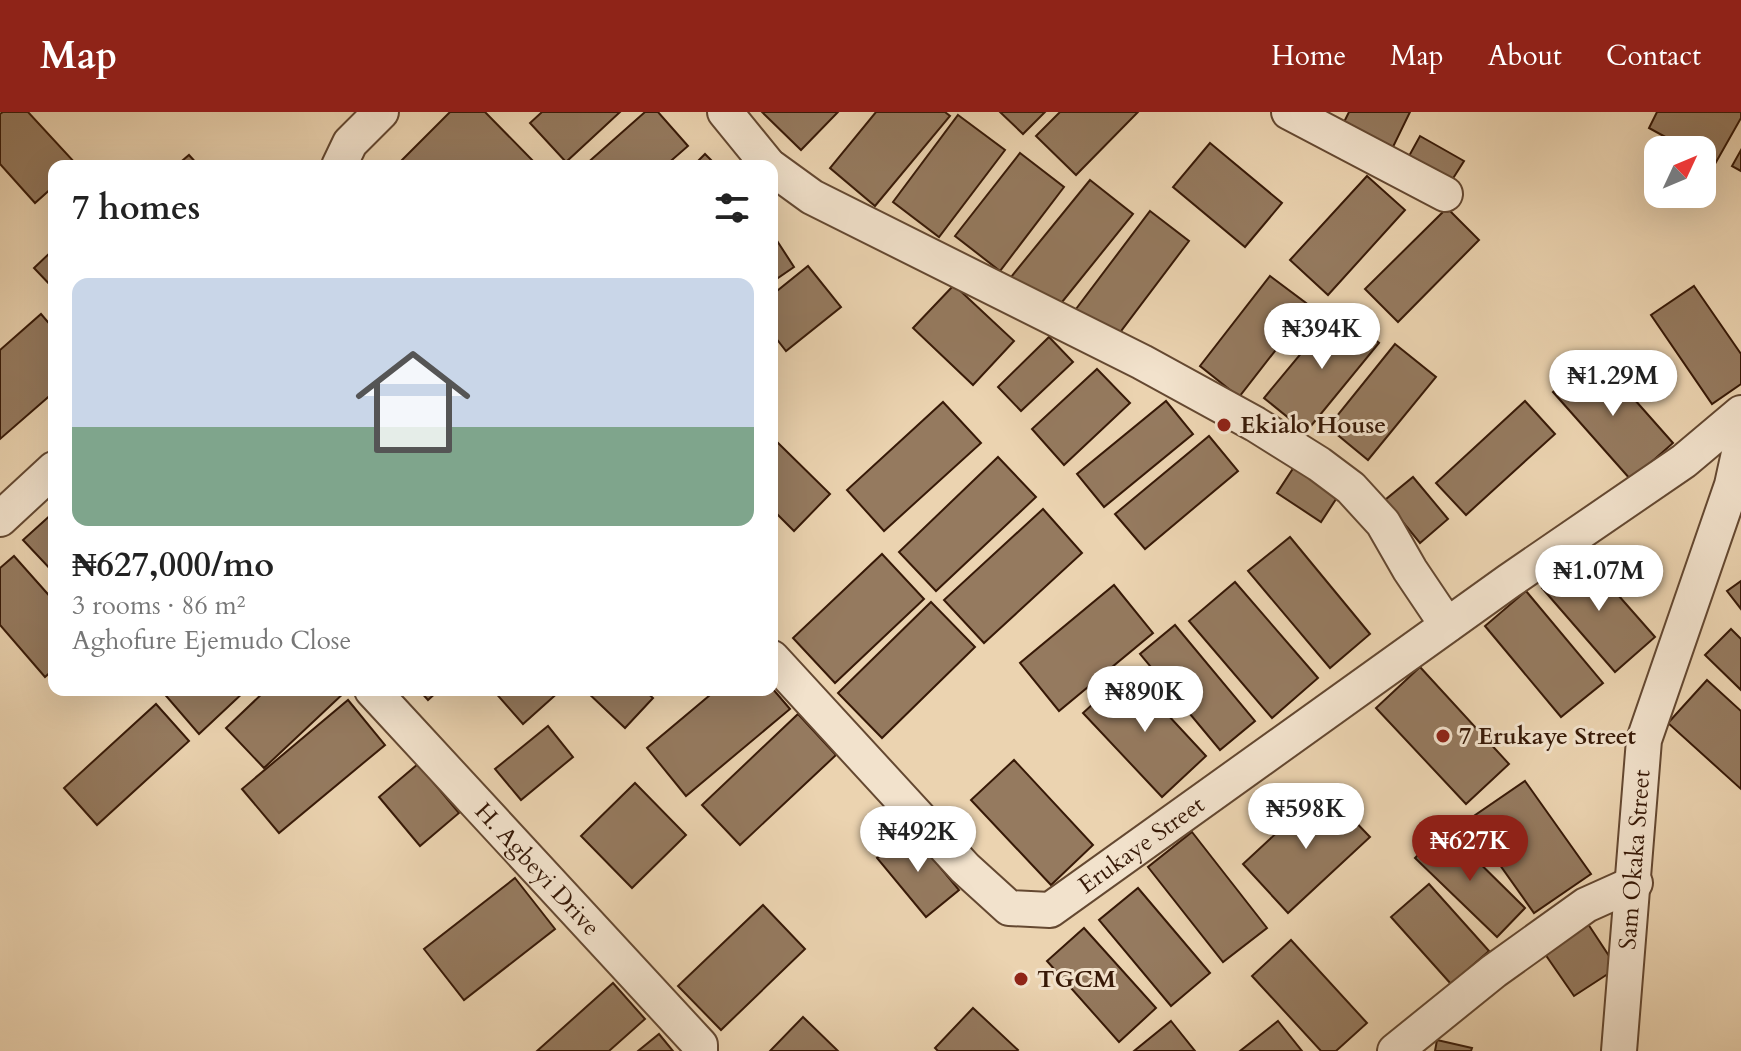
<!DOCTYPE html>
<html lang="en">
<head>
<meta charset="utf-8">
<style>
  :root { --surface:#fff; --page:#f2f2f2; --text:#222; --muted:#767676; --accent:#8f2418 }
  body { margin:0; font-family:Cardo,serif; background:var(--page); color:var(--text); height:100vh; display:flex; flex-direction:column; font-size:30px; white-space:nowrap }
  * { box-sizing:border-box; margin:0 }
  p { font-size:26px; color:var(--muted) }
  .icon { flex:none; width:44px; height:44px; fill:none; stroke:currentColor; stroke-width:2; stroke-linecap:round; stroke-linejoin:round }
  .map { position:relative; flex:1; overflow:hidden }
  .details { position:absolute; left:48px; top:48px; width:730px; height:536px; display:flex; flex-direction:column; background:var(--surface); border-radius:16px; box-shadow:0 8px 32px #0002 }
  .details>* { flex:none }
  .needle { width:52px; rotate:46deg }
  .tools { position:absolute; left:1644px; top:24px; display:grid; gap:16px }
  .tools a { display:grid; place-items:center; width:72px; height:72px; border-radius:16px; background:var(--surface); box-shadow:0 8px 32px #0002; font-size:40px }
  .price { position:absolute; translate:-50% -68px; padding:0 18px; border-radius:28px; background:#fff; color:#222; font-size:26px; line-height:52px; filter:drop-shadow(0 2px 4px #0008) }
  .price::after { content:''; position:absolute; left:50%; top:48px; width:24px; height:18px; margin-left:-12px; background:inherit; clip-path:polygon(0 0,100% 0,50% 100%) }
  .price.selected { background:var(--accent); color:#fff }
  ul { padding:0; list-style:none }
  li { display:grid; align-content:center; gap:16px; height:424px; padding:0 24px }
  li span { display:grid; place-items:center; height:248px; border-radius:16px; color:#555 }
  li>.icon { margin-inline-start:auto }
  span .icon { width:144px; height:144px; fill:#fffc; stroke-width:1 }
  li b { font-size:34px }
  h2 { display:flex; justify-content:space-between; align-items:center; height:96px; padding:0 24px; font-size:34px }
  header { display:flex; align-items:center; gap:48px; box-sizing:border-box; height:112px; padding:0 40px; background:var(--accent); color:#fff }
  header strong { font-size:38px }
  nav { display:flex; gap:44px; margin-inline-start:auto; font-size:28px }
  .map>svg:first-child { display:block }
  .building { fill:#957a5f; stroke:#371907; stroke-width:2 }
  .lines { fill:none; stroke-linecap:round; stroke-linejoin:round }
  .street-casing { stroke:#644831; stroke-width:38 }
  .street { stroke:#f2e2cc; stroke-width:34 }
  .poi-dot { fill:#8f2418; stroke:#f2e2cc; stroke-width:3 }
  .labels { text-anchor:middle; stroke-width:6; stroke-linejoin:round; paint-order:stroke }
  .poi-label { font-size:24px; font-weight:bold; fill:#371907; stroke:#f2e2cc; text-anchor:start }
  .street-label { font-size:24px; fill:#371907; stroke:#f2e2cc }
</style>
</head>
<body>
<header>
<strong>Map</strong>
<nav><a>Home</a><a>Map</a><a>About</a><a>Contact</a></nav>
</header>
<div class="map">
<svg width="1741" height="939" viewBox="0 0 1741 939">
  <rect width="100%" height="100%" fill="#ebd3b0"/>
  <filter id="stains"><feTurbulence type="fractalNoise" baseFrequency=".0025" numOctaves="4"/><feColorMatrix values="0 0 0 0 .2 0 0 0 0 .09 0 0 0 0 .02 0 0 0 .5 -.17"/></filter>
  <radialGradient id="worn" r=".72"><stop offset=".6" stop-color="#630" stop-opacity="0"/><stop offset="1" stop-color="#630" stop-opacity=".3"/></radialGradient>
  <g class="building">
    <path d="M3,0H28L77,53L54,54V74L35,91L0,52V2Z"/>
    <path d="M450,0H485L538,54H408L402,48Z"/>
    <path d="M542,0H620L566,50L530,11Z"/>
    <path d="M645,0H658L688,34L665,54H584Z"/>
    <path d="M762,0H838L801,38Z"/>
    <path d="M876,0H945L950,4L875,94L830,56Z"/>
    <path d="M1000,0H1045L1023,22Z"/>
    <path d="M1060,0H1138L1076,63L1036,24Z"/>
    <path d="M1349,0H1410L1392,37L1343,12Z"/>
    <path d="M1657,0H1741V6L1715,52L1702,45V38H1689L1649,16Z"/>
    <path d="M958,3L1005,38L939,125L893,90Z"/>
    <path d="M1420,24L1464,49L1452,68L1409,44Z"/>
    <path d="M1210,31L1282,91L1245,135L1173,75Z"/>
    <path d="M1741,38V59L1732,54Z"/>
    <path d="M1020,41L1064,75L1000,159L955,124Z"/>
    <path d="M705,42L717,54H693Z"/>
    <path d="M189,43L199,54H176Z"/>
    <path d="M1367,64L1405,98L1328,183L1290,148Z"/>
    <path d="M1090,68L1133,102L1054,200L1011,165Z"/>
    <path d="M1447,96L1479,128L1398,210L1365,177Z"/>
    <path d="M1150,99L1189,129L1115,227L1076,197Z"/>
    <path d="M772,121L794,155L772,170Z"/>
    <path d="M54,137V177L34,156Z"/>
    <path d="M808,154L841,195L786,239L772,221V183Z"/>
    <path d="M1270,164L1310,194L1239,285L1200,254Z"/>
    <path d="M954,173L1014,229L973,273L913,216Z"/>
    <path d="M1694,174L1741,242V272L1712,292L1651,203Z"/>
    <path d="M1338,197L1379,231L1306,320L1264,286Z"/>
    <path d="M41,202L54,217V280L0,327V238Z"/>
    <path d="M1049,225L1073,250L1021,299L998,275Z"/>
    <path d="M1395,232L1436,265L1368,348L1328,315Z"/>
    <path d="M1596,244L1673,331L1631,368L1553,280Z"/>
    <path d="M1097,257L1130,291L1064,353L1032,317Z"/>
    <path d="M1166,289L1193,322L1104,395L1077,362Z"/>
    <path d="M1525,289L1555,322L1466,403L1436,371Z"/>
    <path d="M943,290L981,331L884,419L847,378Z"/>
    <path d="M1209,324L1238,359L1145,437L1115,402Z"/>
    <path d="M772,325L830,382L794,419L772,397Z"/>
    <path d="M998,345L1036,385L936,479L899,440Z"/>
    <path d="M1298,349L1342,378L1321,410L1277,381Z"/>
    <path d="M1413,365L1448,407L1420,431L1385,388Z"/>
    <path d="M1043,397L1082,441L984,531L944,488Z"/>
    <path d="M54,400V461L23,428Z"/>
    <path d="M1290,425L1370,522L1330,556L1248,459Z"/>
    <path d="M882,442L924,487L835,571L793,526Z"/>
    <path d="M1582,442L1655,525L1615,560L1542,476Z"/>
    <path d="M14,444L54,489V557L45,565L0,513V456Z"/>
    <path d="M1741,469V497L1727,479Z"/>
    <path d="M1235,470L1318,566L1272,606L1189,509Z"/>
    <path d="M1114,473L1153,521L1059,599L1020,551Z"/>
    <path d="M1526,479L1603,571L1561,605L1485,514Z"/>
    <path d="M931,490L975,535L882,626L838,581Z"/>
    <path d="M1175,513L1255,609L1220,638L1140,542Z"/>
    <path d="M1731,517L1741,527V578L1705,543Z"/>
    <path d="M1420,555L1509,652L1466,692L1376,596Z"/>
    <path d="M1128,560L1206,644L1162,685L1083,601Z"/>
    <path d="M1707,568L1741,599V677L1668,611Z"/>
    <path d="M772,576L790,597L686,684L647,636L716,578H772Z"/>
    <path d="M161,578H246L199,622Z"/>
    <path d="M266,578H347L264,656L226,616Z"/>
    <path d="M419,578H439L428,588Z"/>
    <path d="M493,578H561L523,612Z"/>
    <path d="M585,578H644L653,586L625,616Z"/>
    <path d="M348,588L385,633L279,721L242,677Z"/>
    <path d="M156,592L189,629L97,713L64,676Z"/>
    <path d="M798,602L836,643L740,733L702,693Z"/>
    <path d="M548,614L573,645L521,688L495,657Z"/>
    <path d="M1014,648L1093,733L1051,773L971,688Z"/>
    <path d="M418,652L459,701L420,734L379,685Z"/>
    <path d="M1525,669L1591,762L1534,801L1468,708Z"/>
    <path d="M635,671L686,723L632,776L581,724Z"/>
    <path d="M1324,677L1370,725L1288,801L1243,752Z"/>
    <path d="M1444,716L1525,796L1497,825L1415,746Z"/>
    <path d="M910,719L959,778L926,805L877,746Z"/>
    <path d="M1192,720L1267,816L1223,850L1148,755Z"/>
    <path d="M515,766L555,817L464,888L424,837Z"/>
    <path d="M1429,772L1489,839L1451,872L1391,805Z"/>
    <path d="M1138,776L1210,861L1171,894L1099,808Z"/>
    <path d="M763,793L805,837L721,918L678,874Z"/>
    <path d="M1588,812L1617,856L1574,884L1545,842Z"/>
    <path d="M1084,816L1156,896L1119,930L1047,849Z"/>
    <path d="M1291,828L1367,911L1336,939H1321L1252,864Z"/>
    <path d="M613,871L645,907L609,939H537Z"/>
    <path d="M973,896L1018,938L1017,939H938L935,936Z"/>
    <path d="M803,905L838,939H770Z"/>
    <path d="M1171,909L1195,939H1134Z"/>
    <path d="M1278,909L1302,939H1240Z"/>
    <path d="M659,922L673,939H638Z"/>
    <path d="M1437,928L1472,936L1471,939H1435Z"/>
  </g>
  <g class="lines">
    <g class="street-casing">
      <g id="street">
        <path d="M725,0L769,54"/>
        <path d="M1289,0L1445,82"/>
        <path d="M339,54L350,31L381,0"/>
        <path d="M772,56L812,85L1142,250L1255,312L1319,352L1351,376L1383,411L1410,458L1447,513"/>
        <path d="M0,407L54,357"/>
        <path id="s1" d="M772,546L965,756L1009,796L1050,798L1509,469L1684,349L1741,301"/>
        <path id="s2" d="M372,578L700,933V939"/>
        <path d="M1395,939L1494,859L1586,793L1635,771"/>
        <path id="s3" d="M1619,939L1644,628L1732,373L1741,332"/>
      </g>
    </g>
    <use href="#street" class="street"/>
  </g>
  <g class="poi-dot">
    <circle cx="1224" cy="313" r="8"/>
    <circle cx="1443" cy="624" r="8"/>
    <circle cx="1021" cy="867" r="8"/>
  </g>
  <g class="labels">
    <g class="poi-label">
      <text x="1240" y="321">Ekialo House</text>
      <text x="1459" y="632">7 Erukaye Street</text>
      <text x="1037" y="875">TGCM</text>
    </g>
    <g class="street-label">
      <text dy="8" stroke="none"><textPath href="#s1" startOffset="498">Erukaye Street</textPath></text>
      <text dy="8" stroke="none"><textPath href="#s3" startOffset="192">Sam Okaka Street</textPath></text>
      <text dy="8" stroke="none"><textPath href="#s2" startOffset="244">H. Agbeyi Drive</textPath></text>
    </g>
  </g>
  <rect width="100%" height="100%" filter="url(#stains)"/>
  <rect width="100%" height="100%" fill="url(#worn)"/>
</svg>
<div class="tools">
<a><svg class="needle" viewBox="-14 -14 28 28"><path d="M0-13l5 13h-10z" fill="#e53935"/><path d="M0 13l5-13h-10z" fill="#767676"/></svg></a>
</div>
<b class="price" style="left:1322px;top:259px">₦394K</b>
<b class="price" style="left:1613px;top:306px">₦1.29M</b>
<b class="price" style="left:1599px;top:501px">₦1.07M</b>
<b class="price" style="left:1145px;top:622px">₦890K</b>
<b class="price" style="left:1306px;top:739px">₦598K</b>
<b class="price" style="left:918px;top:762px">₦492K</b>
<b class="price selected" style="left:1470px;top:771px">₦627K</b>
<section class="details">
<h2>7 homes<svg class="icon" aria-label="filters" viewBox="0 0 24 24"><path d="M4 7h16M4 17h16"/><circle cx="9" cy="7" r="2"/><circle cx="15" cy="17" r="2"/></svg></h2>
<ul>
<li><span style="background:linear-gradient(#c9d6e8 60%,#7fa58c 0)"><svg class="icon" aria-label="home" viewBox="0 0 24 24"><path d="M3 11l9-7 9 7M6 9v11h12V9"/></svg></span><div><b>₦627,000/mo</b><p>3 rooms · 86 m²</p><p>Aghofure Ejemudo Close</p></div></li>
</ul>
</section>
</div>
</body>
</html>
